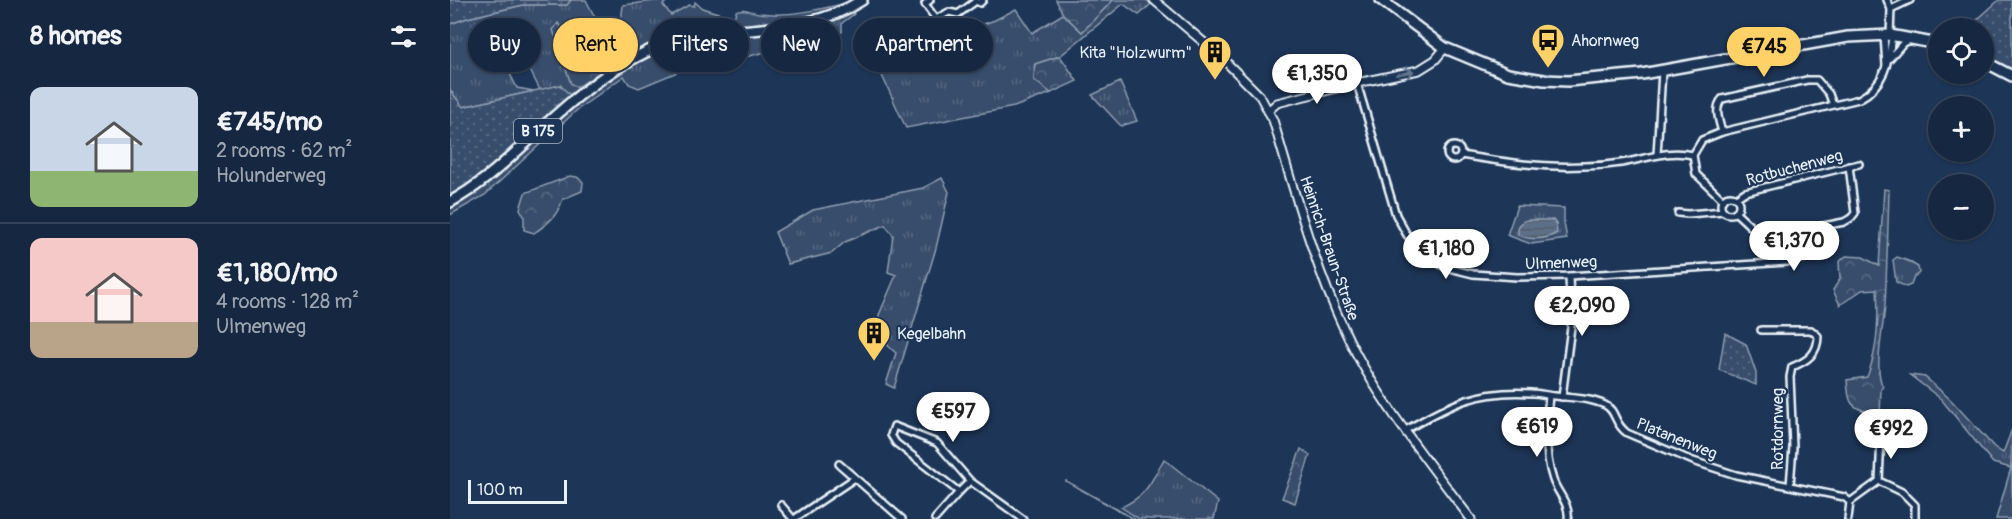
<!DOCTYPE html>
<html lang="en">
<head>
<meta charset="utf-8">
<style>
  :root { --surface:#162841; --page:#23344c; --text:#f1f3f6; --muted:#9ea6b1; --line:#35445a; --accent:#ffd166 }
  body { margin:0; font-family:Pangolin,sans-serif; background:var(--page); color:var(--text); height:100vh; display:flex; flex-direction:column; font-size:22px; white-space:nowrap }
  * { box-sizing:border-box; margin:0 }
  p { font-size:20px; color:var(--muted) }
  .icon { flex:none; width:33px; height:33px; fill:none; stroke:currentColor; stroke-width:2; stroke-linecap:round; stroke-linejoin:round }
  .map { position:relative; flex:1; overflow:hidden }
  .details { display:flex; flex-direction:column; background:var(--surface); width:450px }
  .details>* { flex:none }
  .banner { position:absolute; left:18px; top:18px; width:570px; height:54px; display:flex; gap:12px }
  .tools { position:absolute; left:1478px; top:18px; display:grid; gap:12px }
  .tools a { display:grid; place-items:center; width:66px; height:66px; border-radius:50%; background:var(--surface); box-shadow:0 2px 4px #0004,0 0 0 2px var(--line); font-size:30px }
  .scale { position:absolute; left:18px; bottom:15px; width:99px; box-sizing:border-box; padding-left:6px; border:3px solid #e8f1f8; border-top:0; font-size:16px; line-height:21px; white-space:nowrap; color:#e8f1f8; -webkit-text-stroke:4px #1d3557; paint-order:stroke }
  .price { position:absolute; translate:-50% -51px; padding:0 14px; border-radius:21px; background:#fff; color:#222; font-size:20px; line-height:39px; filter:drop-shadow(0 2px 3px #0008) }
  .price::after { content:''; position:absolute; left:50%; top:36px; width:18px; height:14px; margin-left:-9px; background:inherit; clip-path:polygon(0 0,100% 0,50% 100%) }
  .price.selected { background:var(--accent); color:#111 }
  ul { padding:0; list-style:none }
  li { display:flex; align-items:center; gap:18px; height:150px; padding:0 30px }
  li+li { border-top:2px solid var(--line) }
  li span { display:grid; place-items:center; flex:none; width:168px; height:120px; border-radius:12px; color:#555 }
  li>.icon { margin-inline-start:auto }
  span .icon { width:72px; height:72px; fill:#fffc; stroke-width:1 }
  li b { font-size:26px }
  h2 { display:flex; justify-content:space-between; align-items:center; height:72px; padding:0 30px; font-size:26px }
  .tag { padding:0 21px; border-radius:27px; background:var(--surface); box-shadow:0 2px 4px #0004,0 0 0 2px var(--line); font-size:21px; line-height:54px }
  .tag.selected { background:var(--accent); color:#111 }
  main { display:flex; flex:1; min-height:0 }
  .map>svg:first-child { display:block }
  .grass { fill:url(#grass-tufts); stroke:#909fb2; stroke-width:1.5; fill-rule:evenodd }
  .forest { fill:url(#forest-crowns); stroke:#909fb2; stroke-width:1.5 }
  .park { fill:url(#park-dots); stroke:#909fb2; stroke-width:1.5 }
  .garden { fill:#374d6c; stroke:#909fb2; stroke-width:1.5 }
  .water { fill:url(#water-rules); stroke:#95a4b5; stroke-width:1.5 }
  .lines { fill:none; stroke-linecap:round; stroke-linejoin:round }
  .stream { stroke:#95a4b5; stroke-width:2 }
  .minor-casing { stroke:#e8f1f8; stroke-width:10 }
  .tertiary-casing { stroke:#e8f1f8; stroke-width:11 }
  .primary-casing { stroke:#e8f1f8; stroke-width:14 }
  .minor { stroke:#1d3557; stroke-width:5 }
  .tertiary { stroke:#1d3557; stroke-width:7 }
  .primary { stroke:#1d3557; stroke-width:9 }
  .oneway { stroke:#64778f }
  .labels { text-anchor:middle; stroke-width:4.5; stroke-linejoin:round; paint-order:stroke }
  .shield { fill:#1d3557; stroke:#abb9c8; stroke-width:1.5 }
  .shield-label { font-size:15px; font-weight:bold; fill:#e8f1f8 }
  .poi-label { font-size:16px; fill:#e8f1f8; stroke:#1d3557; text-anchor:start }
  .street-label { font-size:16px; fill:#e8f1f8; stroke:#1d3557 }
</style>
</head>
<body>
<main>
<section class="details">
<h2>8 homes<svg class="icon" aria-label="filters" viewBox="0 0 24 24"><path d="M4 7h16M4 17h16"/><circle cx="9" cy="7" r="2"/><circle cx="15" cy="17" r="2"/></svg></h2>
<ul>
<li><span style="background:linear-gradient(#c9d6e8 70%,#8fb573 0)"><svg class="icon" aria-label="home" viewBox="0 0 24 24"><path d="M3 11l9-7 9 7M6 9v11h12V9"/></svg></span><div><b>€745/mo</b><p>2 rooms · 62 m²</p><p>Holunderweg</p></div></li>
<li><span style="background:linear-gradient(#f6c9c9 70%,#b9a48a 0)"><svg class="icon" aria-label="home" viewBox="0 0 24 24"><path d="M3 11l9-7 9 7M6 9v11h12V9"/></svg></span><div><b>€1,180/mo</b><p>4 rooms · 128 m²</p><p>Ulmenweg</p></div></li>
</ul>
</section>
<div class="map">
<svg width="1562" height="519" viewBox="0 0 1562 519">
  <defs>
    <pattern id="grass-tufts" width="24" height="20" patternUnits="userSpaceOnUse" patternTransform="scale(1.5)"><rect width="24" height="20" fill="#374d6c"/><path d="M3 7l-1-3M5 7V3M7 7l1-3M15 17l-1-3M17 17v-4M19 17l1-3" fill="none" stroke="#546782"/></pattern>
    <pattern id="forest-crowns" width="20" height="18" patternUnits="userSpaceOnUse" patternTransform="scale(1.5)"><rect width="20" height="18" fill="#374d6c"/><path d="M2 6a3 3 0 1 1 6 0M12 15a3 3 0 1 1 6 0" fill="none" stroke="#546782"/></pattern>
    <pattern id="park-dots" width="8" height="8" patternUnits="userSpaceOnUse" patternTransform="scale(1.5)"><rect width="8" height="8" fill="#374d6c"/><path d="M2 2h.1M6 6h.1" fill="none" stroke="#546782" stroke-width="1.8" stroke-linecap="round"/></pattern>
    <pattern id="water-rules" width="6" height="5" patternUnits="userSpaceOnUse" patternTransform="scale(1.5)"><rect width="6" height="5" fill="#5d7089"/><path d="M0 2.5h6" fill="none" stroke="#505a66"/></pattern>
  </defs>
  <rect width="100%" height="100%" fill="#1d3557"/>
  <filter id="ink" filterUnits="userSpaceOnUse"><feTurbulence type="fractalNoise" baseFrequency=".0167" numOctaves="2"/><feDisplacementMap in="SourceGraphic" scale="12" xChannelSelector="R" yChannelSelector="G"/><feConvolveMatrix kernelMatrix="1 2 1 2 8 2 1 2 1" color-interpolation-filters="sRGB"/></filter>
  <g filter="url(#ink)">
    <g class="grass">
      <path d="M121,0H136L153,33L170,31L173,5C188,4 203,0 218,0L213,5L221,15L239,5L244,6L245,2L252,8L284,18L286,11C294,7 300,12 309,13C338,17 368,10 396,3L404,14L392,23V32L367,31L336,47L295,57L249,63L189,88L179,84L174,76L127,110L35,195L0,215V197L110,85L90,90L57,25L40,33L67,88L84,91L12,107L0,90V24L17,18L73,5H117ZM138,41L158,65L121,83L113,57L130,46L137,57L140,54Z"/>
      <path d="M663,0H696L701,4L689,15L673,4L610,56L585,64L584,80L601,93L564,107L456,128L430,71L412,43L503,35L545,20L566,9L582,33L613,14L632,32Z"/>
      <path d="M670,82L687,121L671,126L642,95Z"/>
      <path d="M492,178L499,192L486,248L444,388L436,384L446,353L438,346L433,328L429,325V315L446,275L438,272L443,235L435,225L395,242L382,253L338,264L325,232L363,210L473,188Z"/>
      <path d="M1067,206L1114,208V223L1117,239L1081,244L1057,235Z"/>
      <path d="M1447,257L1458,261L1468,267L1469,273L1464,277L1461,285L1456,287L1446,282L1443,260Z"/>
      <path d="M1460,375L1475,377L1501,400L1544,447L1553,453L1562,429L1561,468L1543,463L1491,399Z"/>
      <path d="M714,459L768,502L764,519H689L671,507C696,497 701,482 714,459Z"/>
    </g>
    <g class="forest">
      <path d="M606,0H663L632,32L613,14Z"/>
      <path d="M108,23L137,57L140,54L138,41L158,38C167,67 149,72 128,87L121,84L103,30Z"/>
      <path d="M610,56L627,81L601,93L584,80L585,64Z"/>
      <path d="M120,176L127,177L133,182L132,191L113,199C107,216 99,223 84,233L74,230V216L70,209L75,193Z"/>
      <path d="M1434,189L1439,190C1438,228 1437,266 1435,305C1434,326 1423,369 1433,387L1431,389L1430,416L1438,422L1437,431L1430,433L1427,427L1423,425V413C1399,408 1399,403 1397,380L1417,377C1428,350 1429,318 1427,289L1412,290L1390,305L1383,290L1390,279L1389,262L1396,256L1413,257L1429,266Z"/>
      <path d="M851,449L860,455L845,503L832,498Z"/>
    </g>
    <g class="park">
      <path d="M0,0H121L117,5H73L17,18L0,24Z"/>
      <path d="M1549,0H1562V70L1533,57V28H1518Z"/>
      <path d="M110,85L120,95L114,103L36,173L0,197V90L13,107Z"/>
      <path d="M1275,333L1296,344L1306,373V385L1269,370Z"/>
    </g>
    <path class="garden" d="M1562,463V519H1546L1561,468Z"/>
    <path class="water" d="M1077,220H1103L1106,224L1107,233C1096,240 1078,241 1068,234C1067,226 1070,222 1077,220Z"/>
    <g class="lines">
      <path class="stream" d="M616,481L684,519"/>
      <g class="minor-casing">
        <g id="minor">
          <path d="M480,0L475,4L486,19L499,12L508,14L526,1L530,3L533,0"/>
          <path d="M1437,0L1441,9L1440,35"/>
          <path d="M1441,9L1460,0"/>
          <path d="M1434,35L1436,66"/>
          <path d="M1440,58L1453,43L1459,40"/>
          <path d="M907,83L946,215L957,235L975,255L995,267L1023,274L1067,277L1119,276L1337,262L1366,255"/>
          <path d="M1272,132C1269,121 1264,108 1272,99L1357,80H1367L1379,94L1383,105"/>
          <circle cx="1004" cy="153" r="7"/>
          <path d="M1011,155C1052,162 1093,168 1134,166C1146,166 1159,165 1171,163C1196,159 1217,149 1243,155"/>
          <path d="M1207,155L1212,71"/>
          <circle cx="1280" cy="205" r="9"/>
          <path d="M1286,198L1295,192L1409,164"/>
          <path d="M1273,200L1246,174L1243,155L1252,140L1272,132L1409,99C1434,86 1439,62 1442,36"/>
          <path d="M1285,212L1313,238L1394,222L1401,218L1405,213L1399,166"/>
          <path d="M1228,213L1238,214L1274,211"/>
          <path d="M1311,330H1361L1368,336C1368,354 1357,361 1342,367L1340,377L1343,447L1340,486"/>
          <path d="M1099,396C1096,424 1094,453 1103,480C1108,494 1120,504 1118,519"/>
          <path d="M1112,397L1121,327L1119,276"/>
          <path d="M956,430C1000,404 1029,389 1082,393C1090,393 1098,396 1105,396C1122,398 1140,398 1155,405C1167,411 1163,423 1177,433L1243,461L1286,475L1394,497L1400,502"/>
          <path d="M389,464L405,478"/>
          <path d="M520,481L509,492L446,443L441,435L444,426L487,443L520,481L573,519"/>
          <path d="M1429,481L1431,437"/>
          <path d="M331,505L343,519"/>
          <path d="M344,519L405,478L452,519"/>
          <path d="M485,519L509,492"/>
          <path d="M1398,519L1400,502L1429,481L1452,492L1465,505V519"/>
        </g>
      </g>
      <g class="tertiary-casing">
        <g id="tertiary">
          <path d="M704,0L771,57L810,96L823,120C844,190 863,262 894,329C924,395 977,461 1021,519"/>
          <path d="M818,111L827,103L907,83L969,70L985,60L995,48"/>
        </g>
      </g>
      <g class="primary-casing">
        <g id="primary">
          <path d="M931,0L995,48L1058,74L1094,80L1118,81L1192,74L1398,37L1440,35L1488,44"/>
          <path d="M1533,61L1562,76"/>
          <path d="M0,202C30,186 54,163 79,140C114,107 152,73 196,52C264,19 346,43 412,0"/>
        </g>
      </g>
      <use href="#minor" class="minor"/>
      <use href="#tertiary" class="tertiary"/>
      <use href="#primary" class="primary"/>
    </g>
    <defs><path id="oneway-shaft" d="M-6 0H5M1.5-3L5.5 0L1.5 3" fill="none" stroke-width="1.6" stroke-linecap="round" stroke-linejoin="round" transform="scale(1.5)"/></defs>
    <use class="oneway" href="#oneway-shaft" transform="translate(955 73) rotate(-12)"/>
  </g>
  <defs>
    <g id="bus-pin" transform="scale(1.725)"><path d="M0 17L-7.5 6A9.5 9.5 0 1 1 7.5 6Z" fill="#ffd166" stroke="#1d3557"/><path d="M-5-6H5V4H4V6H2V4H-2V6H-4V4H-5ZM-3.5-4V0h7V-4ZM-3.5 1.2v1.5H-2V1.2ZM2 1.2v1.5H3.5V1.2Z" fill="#111"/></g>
    <g id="building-pin" transform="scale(1.725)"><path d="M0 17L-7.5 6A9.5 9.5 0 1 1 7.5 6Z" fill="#ffd166" stroke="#1d3557"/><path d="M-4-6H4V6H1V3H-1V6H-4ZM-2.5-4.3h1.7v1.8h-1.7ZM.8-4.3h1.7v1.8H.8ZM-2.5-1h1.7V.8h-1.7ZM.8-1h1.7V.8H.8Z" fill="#111"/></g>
  </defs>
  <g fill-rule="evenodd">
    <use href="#bus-pin" x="1098" y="40"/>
    <use href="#building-pin" x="765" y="52"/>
    <use href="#building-pin" x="424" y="333"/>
  </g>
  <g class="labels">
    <rect class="shield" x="64" y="119" width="48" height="24" rx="4.5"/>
    <g class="shield-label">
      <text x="88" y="136">B 175</text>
    </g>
    <g class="poi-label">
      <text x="1121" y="46">Ahornweg</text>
      <text x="742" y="58" text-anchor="end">Kita "Holzwurm"</text>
      <text x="447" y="339">Kegelbahn</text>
    </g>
    <g class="street-label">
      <text transform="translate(1344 167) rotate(-15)" y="6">Rotbuchenweg</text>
      <text transform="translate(880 248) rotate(71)" y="6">Heinrich-Braun-Straße</text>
      <text transform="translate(1111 262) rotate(-2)" y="6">Ulmenweg</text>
      <text transform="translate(1327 429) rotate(-90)" y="6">Rotdornweg</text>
      <text transform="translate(1227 438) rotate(22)" y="6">Platanenweg</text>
    </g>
  </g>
</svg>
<div class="tools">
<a><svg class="icon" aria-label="locate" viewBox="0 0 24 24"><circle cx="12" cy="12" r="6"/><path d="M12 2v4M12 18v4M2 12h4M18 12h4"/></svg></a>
<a>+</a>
<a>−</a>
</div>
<div class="scale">100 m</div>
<b class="price selected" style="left:1314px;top:78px">€745</b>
<b class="price" style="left:867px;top:105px">€1,350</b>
<b class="price" style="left:1344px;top:272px">€1,370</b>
<b class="price" style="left:996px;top:280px">€1,180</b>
<b class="price" style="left:1132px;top:337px">€2,090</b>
<b class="price" style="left:503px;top:443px">€597</b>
<b class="price" style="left:1087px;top:458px">€619</b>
<b class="price" style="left:1441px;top:460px">€992</b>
<div class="banner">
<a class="tag">Buy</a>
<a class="tag selected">Rent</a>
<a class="tag">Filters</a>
<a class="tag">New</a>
<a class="tag">Apartment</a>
</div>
</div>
</main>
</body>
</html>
